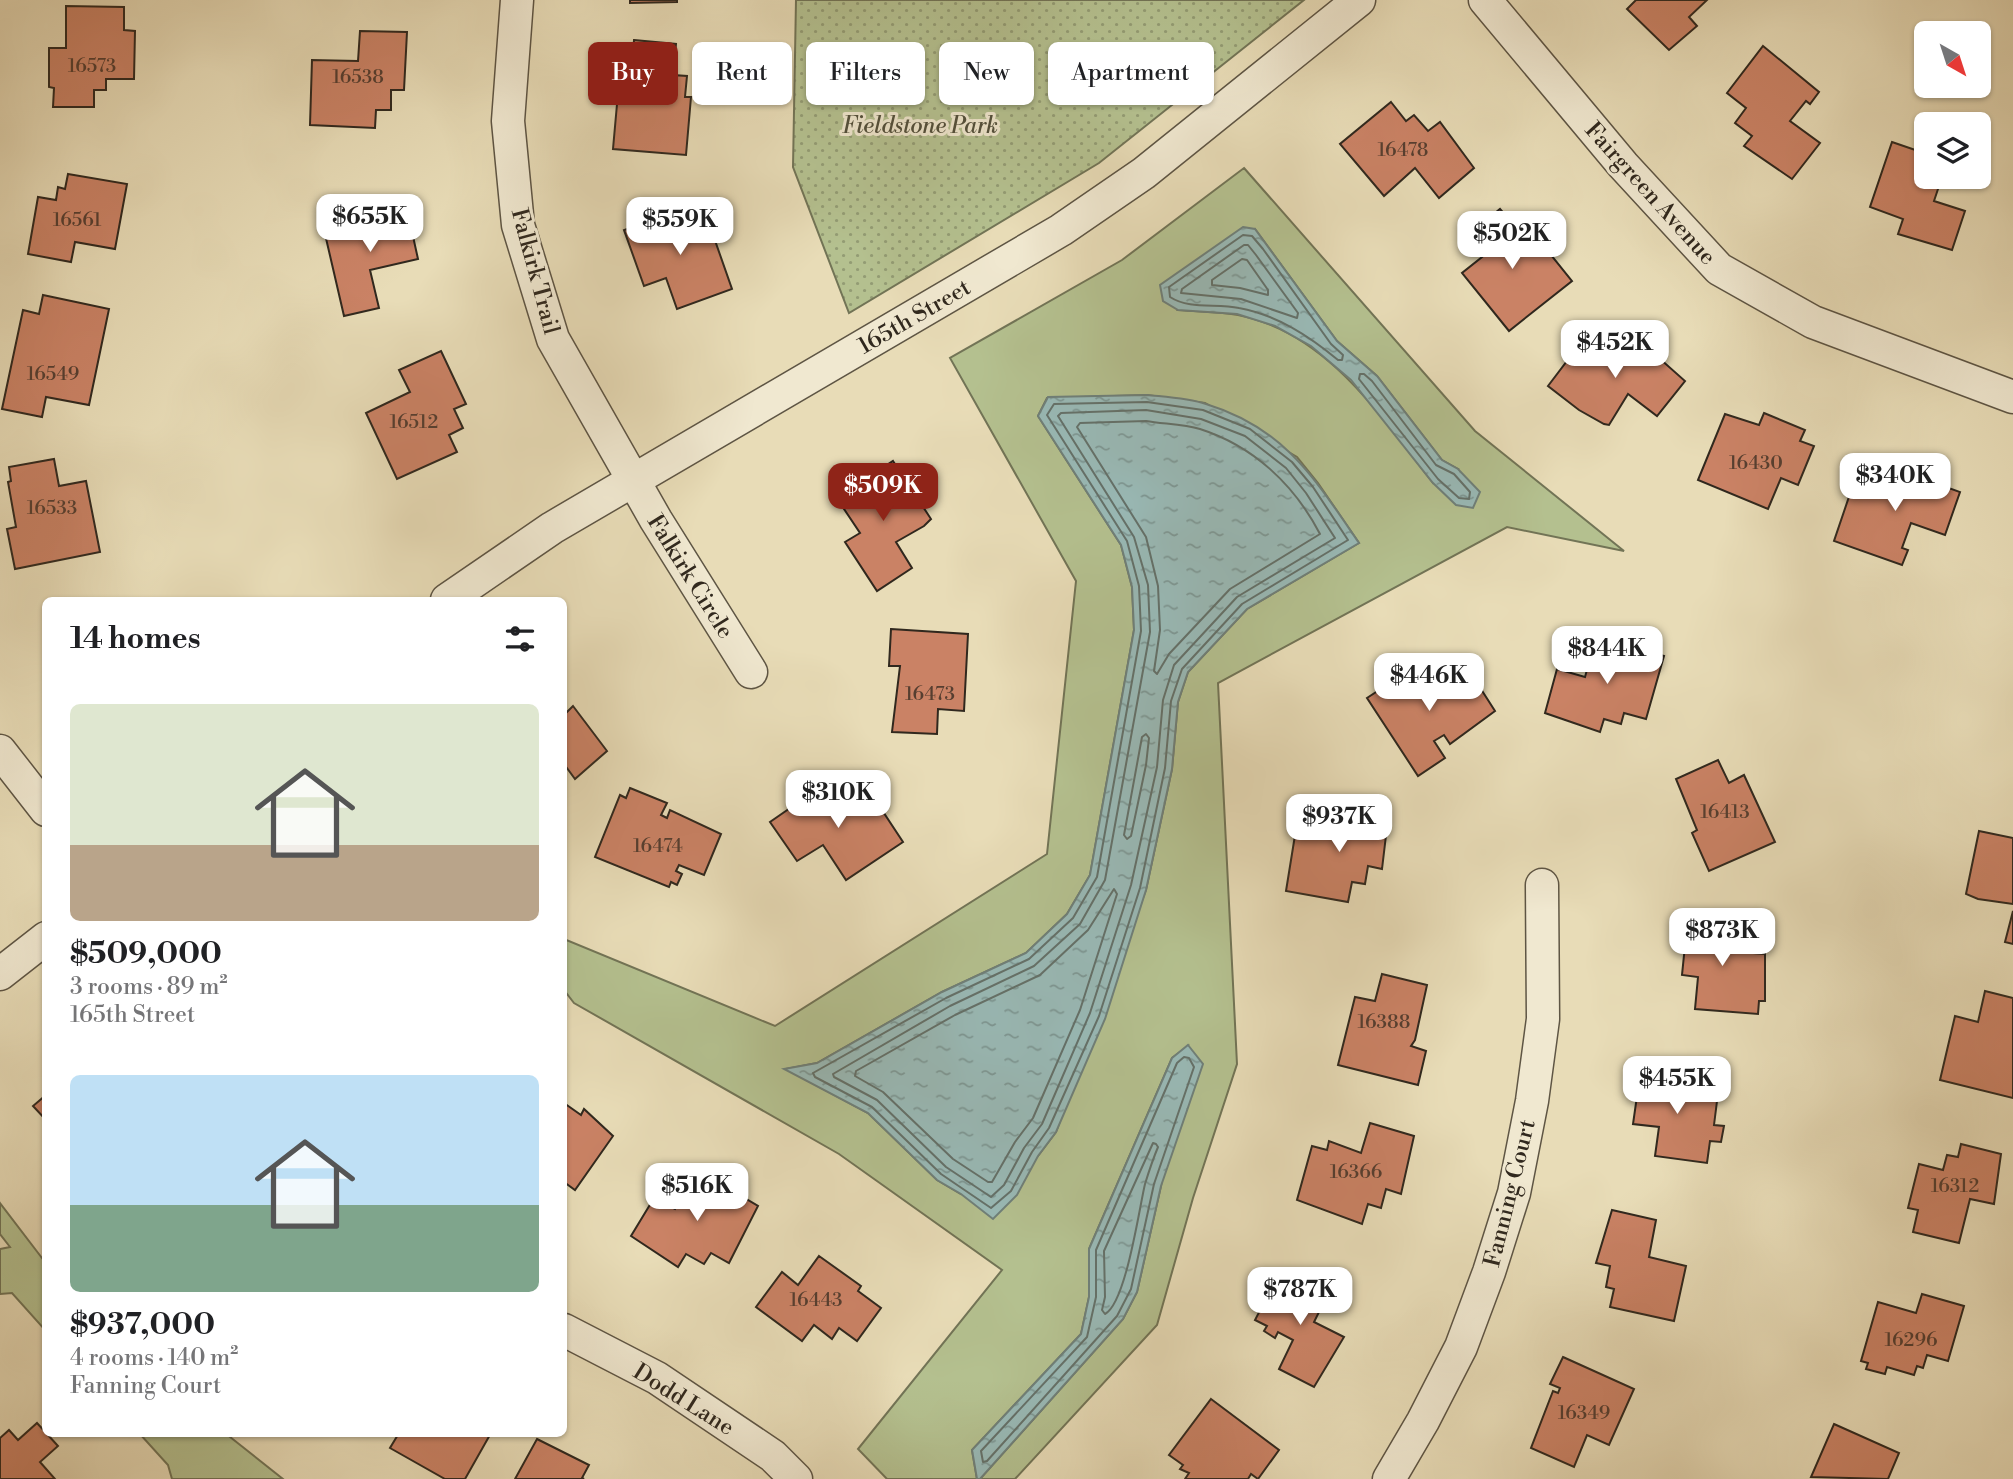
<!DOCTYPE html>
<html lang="en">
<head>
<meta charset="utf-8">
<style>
  :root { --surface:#fff; --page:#f2f2f2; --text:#202124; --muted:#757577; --accent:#8f2418 }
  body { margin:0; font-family:"Libre Bodoni",serif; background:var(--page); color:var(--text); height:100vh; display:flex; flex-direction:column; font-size:26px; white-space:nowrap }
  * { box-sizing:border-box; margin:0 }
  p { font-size:23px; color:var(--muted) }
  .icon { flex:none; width:38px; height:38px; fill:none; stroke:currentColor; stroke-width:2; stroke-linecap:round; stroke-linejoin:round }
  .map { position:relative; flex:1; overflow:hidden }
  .details { position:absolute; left:42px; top:597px; width:525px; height:840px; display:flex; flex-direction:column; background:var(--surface); border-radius:10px; box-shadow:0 2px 5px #0004 }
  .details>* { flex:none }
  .hud { position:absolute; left:588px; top:42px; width:665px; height:63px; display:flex; gap:14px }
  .needle { width:46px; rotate:141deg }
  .buttons { position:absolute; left:1914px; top:21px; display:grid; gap:14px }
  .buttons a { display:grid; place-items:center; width:77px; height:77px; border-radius:10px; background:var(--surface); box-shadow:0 2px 5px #0004; font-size:35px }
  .price { position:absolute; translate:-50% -60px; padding:0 16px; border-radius:14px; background:#fff; color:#222; font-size:23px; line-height:46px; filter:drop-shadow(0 2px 4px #0008) }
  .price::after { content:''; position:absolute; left:50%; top:42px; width:21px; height:16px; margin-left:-10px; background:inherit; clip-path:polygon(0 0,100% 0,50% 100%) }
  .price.on { background:var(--accent); color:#fff }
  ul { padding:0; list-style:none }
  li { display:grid; align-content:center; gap:14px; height:371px; padding:0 28px }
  li span { display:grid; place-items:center; height:217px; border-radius:10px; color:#555 }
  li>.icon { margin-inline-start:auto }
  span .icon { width:126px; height:126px; fill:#fffc; stroke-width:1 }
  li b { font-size:30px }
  h2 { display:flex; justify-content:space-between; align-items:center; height:84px; padding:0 28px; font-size:30px }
  .tag { padding:0 24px; border-radius:10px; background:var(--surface); box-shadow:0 2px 5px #0004; font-size:24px; line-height:63px }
  .tag.on { background:var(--accent); color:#fff }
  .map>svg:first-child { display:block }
  .green { fill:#b4c08f; stroke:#727456; stroke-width:2; fill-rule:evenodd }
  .park { fill:url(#park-dots); stroke:#727456; stroke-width:2 }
  .water { fill:url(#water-ripples); stroke:#6f807a; stroke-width:2 }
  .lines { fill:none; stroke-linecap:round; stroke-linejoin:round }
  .shore { stroke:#64716a; stroke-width:2 }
  .building { fill:#ca8265; stroke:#30281e; stroke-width:2 }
  .street-casing { stroke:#5e5544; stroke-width:35 }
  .street { stroke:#f0e8d0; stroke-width:32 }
  .labels { text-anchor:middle; stroke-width:6; stroke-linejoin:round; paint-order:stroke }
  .number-label { font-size:19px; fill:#563e30 }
  .park-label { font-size:23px; font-style:italic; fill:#514e3a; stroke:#f0e8d0 }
  .street-label { font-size:23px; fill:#30281e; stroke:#f0e8d0 }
</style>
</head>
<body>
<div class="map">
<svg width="2013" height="1479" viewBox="0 0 2013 1479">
  <defs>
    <pattern id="park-dots" width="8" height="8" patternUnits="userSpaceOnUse" patternTransform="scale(1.75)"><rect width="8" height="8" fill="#b4c08f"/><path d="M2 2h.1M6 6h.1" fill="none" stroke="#939c74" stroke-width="1.8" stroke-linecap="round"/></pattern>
    <pattern id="water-ripples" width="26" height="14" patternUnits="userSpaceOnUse" patternTransform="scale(1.75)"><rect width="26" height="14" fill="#99bab7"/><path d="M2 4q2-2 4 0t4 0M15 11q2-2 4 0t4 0" fill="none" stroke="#7d9794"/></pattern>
  </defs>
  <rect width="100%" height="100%" fill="#e8dcb7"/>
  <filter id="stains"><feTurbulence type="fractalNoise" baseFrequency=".00286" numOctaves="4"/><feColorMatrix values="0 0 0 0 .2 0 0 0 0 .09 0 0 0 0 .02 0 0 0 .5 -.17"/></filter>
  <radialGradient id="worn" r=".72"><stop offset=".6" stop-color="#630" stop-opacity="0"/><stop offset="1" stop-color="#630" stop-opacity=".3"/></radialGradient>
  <g class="green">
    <path d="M1244,168L1475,431L1624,551L1507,527L1218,683L1237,1064L1193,1198L1157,1325L1015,1479H980L1123,1319L1137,1292L1161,1186L1188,1046L1172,1058L1089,1249V1297L1081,1334L972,1450L977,1479H887L858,1449L1002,1270L839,1154L574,1003L564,990V939L775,1026L1047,854L1076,581L950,358L1122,260ZM1255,229L1337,341L1377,376L1442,460L1458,469L1433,483C1380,416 1328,333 1238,315C1219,311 1198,312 1178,310ZM1147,395L1205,403L1297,457L1318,483L1359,543L1247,609L1188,672L1178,702L1172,769L1146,890L1056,1132L1038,1156L961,1194L937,1180L868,1113L786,1069L817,1063L942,992L1026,953L1067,914L1090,875L1134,630L1132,587L1121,545L1038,416L1047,398Z"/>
    <path d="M0,1203L45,1262V1330L12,1293L0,1294V1249L10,1247L0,1234Z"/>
    <path d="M139,1433H225L283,1479H172L168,1465Z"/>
  </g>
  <path class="park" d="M796,0H1304L1099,163L849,313L793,167Z"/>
  <g class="water">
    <path d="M1243,227L1255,229L1337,341L1377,376L1442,460L1458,469L1480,492L1473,508L1456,505L1433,483L1351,380L1311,346L1275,326L1237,314L1178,310L1163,301L1160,285Z"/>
    <path d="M1147,395C1166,397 1188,398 1206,404C1285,428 1315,479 1359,543L1247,609L1188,672L1178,702L1172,769L1146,890L1105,1019L1056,1132L1038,1156L1017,1195L993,1219L961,1194L937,1180L868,1113L784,1069L817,1063L942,992L1026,953L1067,914L1090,875L1134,630L1132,587L1121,545L1038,416L1048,397Z"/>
    <path d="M1188,1045L1203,1064L1161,1186L1137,1292L1123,1319L980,1479H977L972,1450L1081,1334L1089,1297V1249L1172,1058Z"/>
  </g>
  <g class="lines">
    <g class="shore">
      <path d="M1243,235L1252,236L1263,249L1331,344L1343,355L1342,360H1338C1309,336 1277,315 1239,308C1216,303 1190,310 1170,297L1169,287Z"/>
      <path d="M1244,245H1248L1256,255L1298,313L1297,318L1241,299L1181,293L1182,289Z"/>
      <path d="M1242,259L1247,260L1268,290V295L1240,288L1212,285V280Z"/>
      <path d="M1360,374H1364L1372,381L1436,465L1454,474L1470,492L1469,499L1459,498L1438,479L1359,379Z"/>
      <path d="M1147,402L1203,410L1250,429L1292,462L1313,487L1348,540L1242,604L1182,669L1171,701L1165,768L1140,888L1099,1016L1049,1128L1032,1152L1011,1191L991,1208L941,1174L872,1107L815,1077L813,1073L946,998L1029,959L1073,918L1097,877L1141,631L1139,586L1127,541L1047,415L1054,404Z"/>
      <path d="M1146,410L1201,419L1245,436L1286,468L1306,493L1335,538L1237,597L1174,665L1163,700L1157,767L1131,885L1090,1013L1042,1124L1024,1148L1004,1185L991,1197L946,1167L877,1100L834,1077L833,1074L950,1006L1034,966L1080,924L1105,880L1150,632L1148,585L1134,537L1058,416L1061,413Z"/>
      <path d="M1146,421C1163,424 1183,424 1200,429C1253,446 1294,484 1320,534L1230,589L1169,654L1157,674L1154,671L1160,630L1158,586L1146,537L1077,427L1080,423Z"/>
      <path d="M1146,734L1149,738L1146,765L1131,836L1127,839L1124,835L1142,737Z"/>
      <path d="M1114,889L1117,894L1080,1010L1033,1118L1015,1142L992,1182H988L953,1159L883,1092L855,1076L856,1071L955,1015L1040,975L1088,930Z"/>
      <path d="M1184,1057L1189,1058L1194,1067L1154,1184L1131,1289L1117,1316L987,1461L983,1462L981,1451L1087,1337L1096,1297V1250L1177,1063Z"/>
      <path d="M1153,1143L1156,1144L1158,1147C1153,1159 1149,1171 1145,1184C1139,1209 1126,1303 1105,1314L1102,1310L1105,1297L1104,1251Z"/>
    </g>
  </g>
  <g class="building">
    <path d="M630,0H677V2L630,3Z"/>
    <path d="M1636,0H1707L1689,17L1697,26L1669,50L1627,9Z"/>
    <path d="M66,6L124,7V30L135,31L134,79H106V90H94V107H53L54,88L49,87V48H66Z"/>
    <path d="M360,31L407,32L404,90H391V110H376L375,128L310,125L312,60L358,61Z"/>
    <path d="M634,40L676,44L673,75L687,76L685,97H691L686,155L613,149L618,93L630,94Z"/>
    <path d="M1763,46L1819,92L1810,104L1806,101L1790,121L1820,143L1792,179L1744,146L1752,136L1735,123L1746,108L1727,93Z"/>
    <path d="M1391,102L1406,121L1414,115L1428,131L1440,122L1474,168L1439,198L1415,168L1384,196L1340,144Z"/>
    <path d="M1892,142L1927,154V177H1942L1934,201L1965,211L1952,250L1898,234L1903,219L1870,207Z"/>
    <path d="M68,174L127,184L115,249L75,242L71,262L28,254L38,197L56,200L58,187L65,189Z"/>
    <path d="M405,200L418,259L370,270L379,308L344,316L325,234L369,225L365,209Z"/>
    <path d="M704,209L732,289L677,309L666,278L644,286L624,230L663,216L665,223Z"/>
    <path d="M1500,209L1540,255L1547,250L1572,281L1509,331L1462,273L1482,257L1466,237Z"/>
    <path d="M43,295L109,309L89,405L46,397L42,417L2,409L23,310L39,314Z"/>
    <path d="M1586,336L1607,352L1616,342L1632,355L1641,342L1685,381L1657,416L1628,394L1609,425L1604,424L1579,410L1548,386Z"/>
    <path d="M441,351L466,404L454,409L463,428L449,435L457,452L397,479L366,413L410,392L399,370Z"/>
    <path d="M1764,413L1805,430L1800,441L1814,446L1798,485L1781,478L1768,509L1698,480L1725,414L1759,425Z"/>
    <path d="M54,459L59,486L86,481L100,552L15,569L7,529L16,527L8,482L11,481L9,467Z"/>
    <path d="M893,461L931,519L924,526L896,542L912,568L877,591L845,542L860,533L840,503L849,497L846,492Z"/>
    <path d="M1908,468L1945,481L1943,486L1960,492L1945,535L1911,523L1902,548L1908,550L1902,565L1834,541L1855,479L1879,488L1884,475L1904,482Z"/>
    <path d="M891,629L968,634L964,711L938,709L937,734L892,732L900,666H889Z"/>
    <path d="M1596,637L1664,656L1646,719L1624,713L1621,724L1604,719L1600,732L1545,713L1557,669L1585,677Z"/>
    <path d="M1422,662L1431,676L1441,670L1450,686L1470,672L1495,711L1450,744L1444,735L1434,741L1445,758L1418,776L1367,698Z"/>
    <path d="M573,706L607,751L575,779L564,764V715Z"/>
    <path d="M1718,760L1729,783L1744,775L1775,842L1709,871L1692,833L1697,830L1676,779Z"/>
    <path d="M630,788L667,803L661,815L667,818L670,810L721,834L704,875L679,865L676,871L682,874L677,885L671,882L669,887L595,857L620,795L626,798Z"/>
    <path d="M819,788L828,800L840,792L847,803L868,789L903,842L846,880L823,845L797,861L770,822Z"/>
    <path d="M1345,802L1389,810L1382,869L1368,866L1365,884L1352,882L1348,902L1286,891L1296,829L1339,837Z"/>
    <path d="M1979,831L2013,838V904L1978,899L1966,894Z"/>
    <path d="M2013,911V944L2005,942Z"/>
    <path d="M1688,916L1732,920L1730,951L1765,954V1001H1759L1758,1014L1695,1009L1698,977L1682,975Z"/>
    <path d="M1382,974L1427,985L1415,1040L1411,1046L1426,1051L1418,1085L1338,1065L1355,997L1375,1001Z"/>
    <path d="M1985,991L2013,998V1098L1940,1080L1955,1016L1978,1022Z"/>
    <path d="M1641,1068L1679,1073L1678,1087L1718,1093L1714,1125L1724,1126L1721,1142L1710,1141L1707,1163L1655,1156L1659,1127L1633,1124Z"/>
    <path d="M46,1095V1120L33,1106Z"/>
    <path d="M564,1103L581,1115L584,1109L613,1136L575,1190L564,1182Z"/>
    <path d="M1370,1123L1414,1136L1401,1194L1386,1189L1381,1208L1368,1204L1362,1224L1297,1200L1312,1146L1327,1150L1329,1141L1361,1153Z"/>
    <path d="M1961,1144L2001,1154L1994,1204L1970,1199L1959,1243L1913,1232L1918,1210L1908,1208L1919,1164L1943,1170L1947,1155L1958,1157Z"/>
    <path d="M699,1171L758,1206L729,1263L711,1253L704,1264L686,1254L678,1267L631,1236L654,1198L675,1209Z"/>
    <path d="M1612,1210L1656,1220L1649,1257L1686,1266L1674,1321L1610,1307L1614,1289L1606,1287L1610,1266L1596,1263Z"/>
    <path d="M819,1256L861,1286L858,1291L881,1308L857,1341L839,1328L832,1339L814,1325L802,1341L756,1307L782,1272L798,1285Z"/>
    <path d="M1281,1270L1328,1294L1314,1322L1344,1337L1314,1387L1279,1369L1293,1340L1278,1332L1275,1338L1264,1331L1267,1326L1255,1320Z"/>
    <path d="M1922,1294L1964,1306L1948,1361L1927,1355L1923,1368L1917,1366L1914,1375L1887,1367L1885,1374L1866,1369L1868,1363L1861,1361L1878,1302L1916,1313Z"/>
    <path d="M1563,1357L1634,1389L1609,1445L1587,1435L1574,1467L1531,1448L1553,1391L1558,1393L1560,1388L1550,1384Z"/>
    <path d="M1211,1399L1279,1450L1258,1479L1251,1474L1248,1479H1185L1189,1473L1180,1469L1183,1465L1169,1455Z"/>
    <path d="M37,1423L58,1446L40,1462L55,1479H0V1438L9,1430L18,1440Z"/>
    <path d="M1834,1424L1899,1453L1888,1479L1811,1477Z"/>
    <path d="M399,1433H491L465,1479H445L390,1448Z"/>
    <path d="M537,1439L589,1465L582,1478L584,1479H515Z"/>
  </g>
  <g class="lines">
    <g class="street-casing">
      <g id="street">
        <path d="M517,0L508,121L518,225L553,339L656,520L751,672"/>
        <path d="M1485,0L1623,165L1719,269L1813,322L2013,397"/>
        <path d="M447,600L552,528L1061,230L1144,173L1359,0"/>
        <path d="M0,751L46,810"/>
        <path d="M0,974L46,938"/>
        <path d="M564,1330L657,1378L773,1456L796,1479"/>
        <path d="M1389,1479L1423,1421L1461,1347L1489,1272L1514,1193L1532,1101L1543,1019L1542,885"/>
      </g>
    </g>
    <use href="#street" class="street"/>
  </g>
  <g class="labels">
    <g class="number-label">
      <text x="92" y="72">16573</text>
      <text x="358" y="83">16538</text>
      <text x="1403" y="156">16478</text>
      <text x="77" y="226">16561</text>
      <text x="53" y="380">16549</text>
      <text x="414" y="428">16512</text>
      <text x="1756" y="469">16430</text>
      <text x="52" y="514">16533</text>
      <text x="930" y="700">16473</text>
      <text x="1725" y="818">16413</text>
      <text x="658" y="852">16474</text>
      <text x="1384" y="1028">16388</text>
      <text x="1356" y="1178">16366</text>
      <text x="1955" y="1192">16312</text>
      <text x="816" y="1306">16443</text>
      <text x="1911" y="1346">16296</text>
      <text x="1584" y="1419">16349</text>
    </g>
    <g class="park-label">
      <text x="920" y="133">Fieldstone Park</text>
    </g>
    <g class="street-label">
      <text transform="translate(1651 193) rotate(48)" y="8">Fairgreen Avenue</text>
      <text transform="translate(536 271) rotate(75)" y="8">Falkirk Trail</text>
      <text transform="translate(914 316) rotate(-30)" y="8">165th Street</text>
      <text transform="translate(691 576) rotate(58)" y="8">Falkirk Circle</text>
      <text transform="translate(1509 1193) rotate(-76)" y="8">Fanning Court</text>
      <text transform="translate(684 1399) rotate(32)" y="8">Dodd Lane</text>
    </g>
  </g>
  <rect width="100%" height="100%" filter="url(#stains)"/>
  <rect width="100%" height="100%" fill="url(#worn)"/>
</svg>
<div class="buttons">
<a><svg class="needle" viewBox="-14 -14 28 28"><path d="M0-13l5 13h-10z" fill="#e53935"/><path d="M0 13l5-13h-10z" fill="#757577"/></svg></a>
<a><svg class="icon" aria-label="layers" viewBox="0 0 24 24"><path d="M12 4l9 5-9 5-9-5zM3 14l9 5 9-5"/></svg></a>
</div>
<b class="price" style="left:370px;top:254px">$655K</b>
<b class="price" style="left:680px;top:257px">$559K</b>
<b class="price" style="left:1512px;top:271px">$502K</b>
<b class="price" style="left:1615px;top:380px">$452K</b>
<b class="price" style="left:1895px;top:513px">$340K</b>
<b class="price on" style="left:883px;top:523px">$509K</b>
<b class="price" style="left:1607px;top:686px">$844K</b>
<b class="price" style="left:1429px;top:713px">$446K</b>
<b class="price" style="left:838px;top:830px">$310K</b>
<b class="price" style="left:1339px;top:854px">$937K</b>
<b class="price" style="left:1722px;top:968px">$873K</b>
<b class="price" style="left:1677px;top:1116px">$455K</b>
<b class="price" style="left:697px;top:1223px">$516K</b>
<b class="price" style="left:1300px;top:1327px">$787K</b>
<div class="hud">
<a class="tag on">Buy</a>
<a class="tag">Rent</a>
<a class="tag">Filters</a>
<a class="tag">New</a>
<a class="tag">Apartment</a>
</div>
<section class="details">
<h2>14 homes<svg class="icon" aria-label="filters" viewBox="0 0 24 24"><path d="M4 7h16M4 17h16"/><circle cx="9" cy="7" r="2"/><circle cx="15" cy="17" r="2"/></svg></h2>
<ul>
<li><span style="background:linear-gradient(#dfe7d0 65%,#b9a48a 0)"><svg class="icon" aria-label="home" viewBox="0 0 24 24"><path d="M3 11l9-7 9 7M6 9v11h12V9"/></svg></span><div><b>$509,000</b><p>3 rooms · 89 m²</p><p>165th Street</p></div></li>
<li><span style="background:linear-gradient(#bfe0f5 60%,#7fa58c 0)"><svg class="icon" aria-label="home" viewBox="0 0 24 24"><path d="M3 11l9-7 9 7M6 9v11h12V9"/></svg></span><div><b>$937,000</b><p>4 rooms · 140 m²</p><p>Fanning Court</p></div></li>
</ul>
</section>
</div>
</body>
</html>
